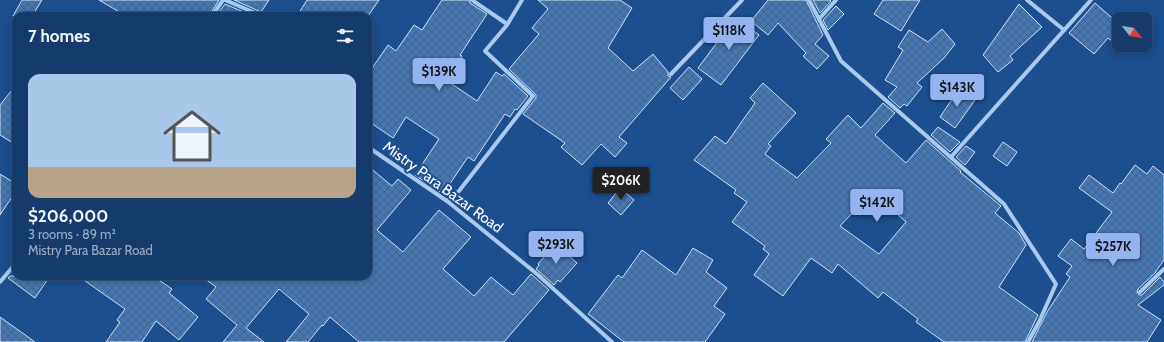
<!DOCTYPE html>
<html lang="en">
<head>
<meta charset="utf-8">
<style>
  :root { --surface:#143b6b; --page:#214673; --text:#f1f3f6; --muted:#9dadc1; --line:#33557e; --accent:#95b2f1 }
  body { margin:0; font-family:Cabin,sans-serif; background:var(--page); color:var(--text); height:100vh; display:flex; flex-direction:column; font-size:15px; white-space:nowrap }
  * { box-sizing:border-box; margin:0 }
  p { font-size:13px; color:var(--muted) }
  .icon { flex:none; width:22px; height:22px; fill:none; stroke:currentColor; stroke-width:2; stroke-linecap:round; stroke-linejoin:round }
  .map { position:relative; flex:1; overflow:hidden }
  .sheet { position:absolute; left:12px; top:12px; width:360px; height:268px; display:flex; flex-direction:column; background:var(--surface); border-radius:12px; box-shadow:0 2px 10px #0003,0 0 0 1px var(--line) }
  .sheet>* { flex:none }
  .needle { width:26px; rotate:121deg }
  .fabs { position:absolute; left:1112px; top:12px; display:grid; gap:8px }
  .fabs a { display:grid; place-items:center; width:40px; height:40px; border-radius:8px; background:var(--surface); box-shadow:0 2px 10px #0003,0 0 0 1px var(--line); font-size:20px }
  .price { position:absolute; translate:-50% -34px; padding:0 9px; border-radius:4px; background:var(--accent); color:#111; font-size:13px; line-height:26px; filter:drop-shadow(0 1px 2px #0008) }
  .price::after { content:''; position:absolute; left:50%; top:24px; width:12px; height:9px; margin-left:-6px; background:inherit; clip-path:polygon(0 0,100% 0,50% 100%) }
  .price.on { background:#222; color:#fff }
  ul { padding:0; list-style:none }
  li { display:grid; align-content:center; gap:8px; height:212px; padding:0 16px }
  li span { display:grid; place-items:center; height:124px; border-radius:12px; color:#555 }
  li>.icon { margin-inline-start:auto }
  span .icon { width:72px; height:72px; fill:#fffc; stroke-width:1 }
  li b { font-size:17px }
  h2 { display:flex; justify-content:space-between; align-items:center; height:48px; padding:0 16px; font-size:17px }
  .map>svg:first-child { display:block }
  .building { fill:url(#building-cross-hatch); stroke:#cfe3fa; fill-rule:evenodd }
  .lines { fill:none; stroke-linecap:round; stroke-linejoin:round }
  .street { stroke:#a9c9ee; stroke-width:4 }
  .labels { text-anchor:middle; stroke-width:4; stroke-linejoin:round; paint-order:stroke }
  .street-label { font-size:15px; fill:#fff; stroke:#1b4f8f }
</style>
</head>
<body>
<div class="map">
<svg width="1164" height="342" viewBox="0 0 1164 342">
  <defs>
    <pattern id="building-cross-hatch" width="8" height="8" patternUnits="userSpaceOnUse"><rect width="8" height="8" fill="#4478b7"/><path d="M0 0l8 8M0 8l8-8" fill="none" stroke="#486282"/></pattern>
  </defs>
  <rect width="100%" height="100%" fill="#1b4f8f"/>
  <g class="building">
    <path d="M22,0H42L32,16H13Z"/>
    <path d="M99,0H219L209,16H126Z"/>
    <path d="M234,0H269L261,12Z"/>
    <path d="M307,0H379L368,16H297Z"/>
    <path d="M442,0H469L470,3L487,14L460,55L462,56L446,80L477,101L496,72L502,76L504,74L528,96L517,110L515,109L510,117L505,114L474,161L468,157L443,194L415,175L439,139L406,117L393,138L368,121V74L388,45L396,51L414,25L422,30Z"/>
    <path d="M538,0H620L632,8L608,48L633,71L653,54L668,72V76L671,77L619,137L627,143L615,157L601,144L582,165L561,147L565,143L523,114L536,98V95L509,69L539,34L532,28L548,9Z"/>
    <path d="M768,0H806L823,35L815,44L829,56L817,69L803,56L806,53L778,23L768,35L751,21Z"/>
    <path d="M813,0H830L831,1L820,13Z"/>
    <path d="M883,0H920L901,31L874,14Z"/>
    <path d="M1095,3L1119,24V46L1108,38L1094,54L1069,33Z"/>
    <path d="M225,4L253,16H216Z"/>
    <path d="M1019,4L1042,27L1010,56L1013,60L998,72L983,55Z"/>
    <path d="M836,6L844,14L828,30L823,20Z"/>
    <path d="M736,17L759,35L721,85L698,68Z"/>
    <path d="M942,29L955,44L944,58L917,83L922,87L907,106L904,104L900,108L888,97L897,87L885,80L903,50L898,47L909,30L928,42Z"/>
    <path d="M689,67L702,79L683,100L670,88Z"/>
    <path d="M763,83L796,113L768,144L771,146L765,154L797,178L831,143L826,139L848,115L861,128L883,103L895,113L875,135L906,163L926,140L961,171L960,172L1001,206L995,213L1019,233L1026,245L999,287L1038,315L1025,342H944L916,322L918,319L883,292L878,298L838,264L832,273L811,258L783,296L754,275L769,254L763,249L765,246L732,222L747,202L734,193L736,190L694,160L715,136L726,144L755,103L750,98ZM872,192L906,222L879,254L840,226Z"/>
    <path d="M16,85V145L0,135V105Z"/>
    <path d="M959,89L975,100L955,128L940,117Z"/>
    <path d="M938,127L960,142L950,152L931,135Z"/>
    <path d="M1003,142L1017,152L1007,166L993,156Z"/>
    <path d="M966,146L975,152L965,165L956,157Z"/>
    <path d="M1135,165L1147,174L1153,166L1164,175V260L1156,271V272L1138,289L1137,292L1139,295H1142L1160,277L1164,282V285L1138,305L1161,320L1147,342H1032L1047,312L1070,277L1066,274L1072,266L1058,256L1071,239L1084,249L1112,212L1079,188L1089,175L1113,193L1120,183L1121,184Z"/>
    <path d="M368,166L392,186L398,179L411,190L377,230L403,252L439,210L471,237L443,269L474,296L491,277L513,295L531,274L549,290L504,342H359L330,317L323,326L322,325L308,342H286L309,314L279,289L246,328L264,342H223L237,325L206,299L216,287L201,276H368Z"/>
    <path d="M0,174L16,184V191L0,215Z"/>
    <path d="M620,188L634,200L621,215L608,203Z"/>
    <path d="M555,244L577,263L560,282L558,280L554,285L536,269L539,265L538,264Z"/>
    <path d="M693,248L713,260L706,272L727,288L714,306L725,314L705,342H624L588,314L618,275L622,278L642,250L676,275Z"/>
    <path d="M10,276H50L35,298L8,278Z"/>
    <path d="M78,276H153L172,289L169,293L198,317L179,340L156,321L142,342H106L120,322L117,320L125,309Z"/>
    <path d="M0,317L35,342H0Z"/>
  </g>
  <g class="lines">
    <g class="street">
      <path d="M225,0L262,16"/>
      <path d="M472,0L507,24"/>
      <path d="M809,0L841,61L1004,204L1056,284L1039,322L1028,342"/>
      <path d="M1027,0L1064,30"/>
      <path d="M212,16L223,0"/>
      <path d="M819,19L836,0"/>
      <path d="M671,74L742,0"/>
      <path d="M368,147L447,201L537,274L612,342"/>
      <path d="M951,157L1091,0"/>
      <path d="M447,201L459,191L533,96L485,51L507,25L522,0"/>
      <path d="M0,282L16,263"/>
      <path d="M1140,292L1164,269"/>
    </g>
  </g>
  <g class="labels">
    <g class="street-label">
      <text transform="translate(443 187) rotate(36)" y="5">Mistry Para Bazar Road</text>
    </g>
  </g>
</svg>
<div class="fabs">
<a><svg class="needle" viewBox="-14 -14 28 28"><path d="M0-13l5 13h-10z" fill="#e53935"/><path d="M0 13l5-13h-10z" fill="#9dadc1"/></svg></a>
</div>
<b class="price" style="left:729px;top:51px">$118K</b>
<b class="price" style="left:439px;top:92px">$139K</b>
<b class="price" style="left:957px;top:108px">$143K</b>
<b class="price on" style="left:621px;top:201px">$206K</b>
<b class="price" style="left:877px;top:223px">$142K</b>
<b class="price" style="left:556px;top:265px">$293K</b>
<b class="price" style="left:1113px;top:267px">$257K</b>
<section class="sheet">
<h2>7 homes<svg class="icon" aria-label="filters" viewBox="0 0 24 24"><path d="M4 7h16M4 17h16"/><circle cx="9" cy="7" r="2"/><circle cx="15" cy="17" r="2"/></svg></h2>
<ul>
<li><span style="background:linear-gradient(#a9c7e8 75%,#b9a48a 0)"><svg class="icon" aria-label="home" viewBox="0 0 24 24"><path d="M3 11l9-7 9 7M6 9v11h12V9"/></svg></span><div><b>$206,000</b><p>3 rooms · 89 m²</p><p>Mistry Para Bazar Road</p></div></li>
</ul>
</section>
</div>
</body>
</html>
